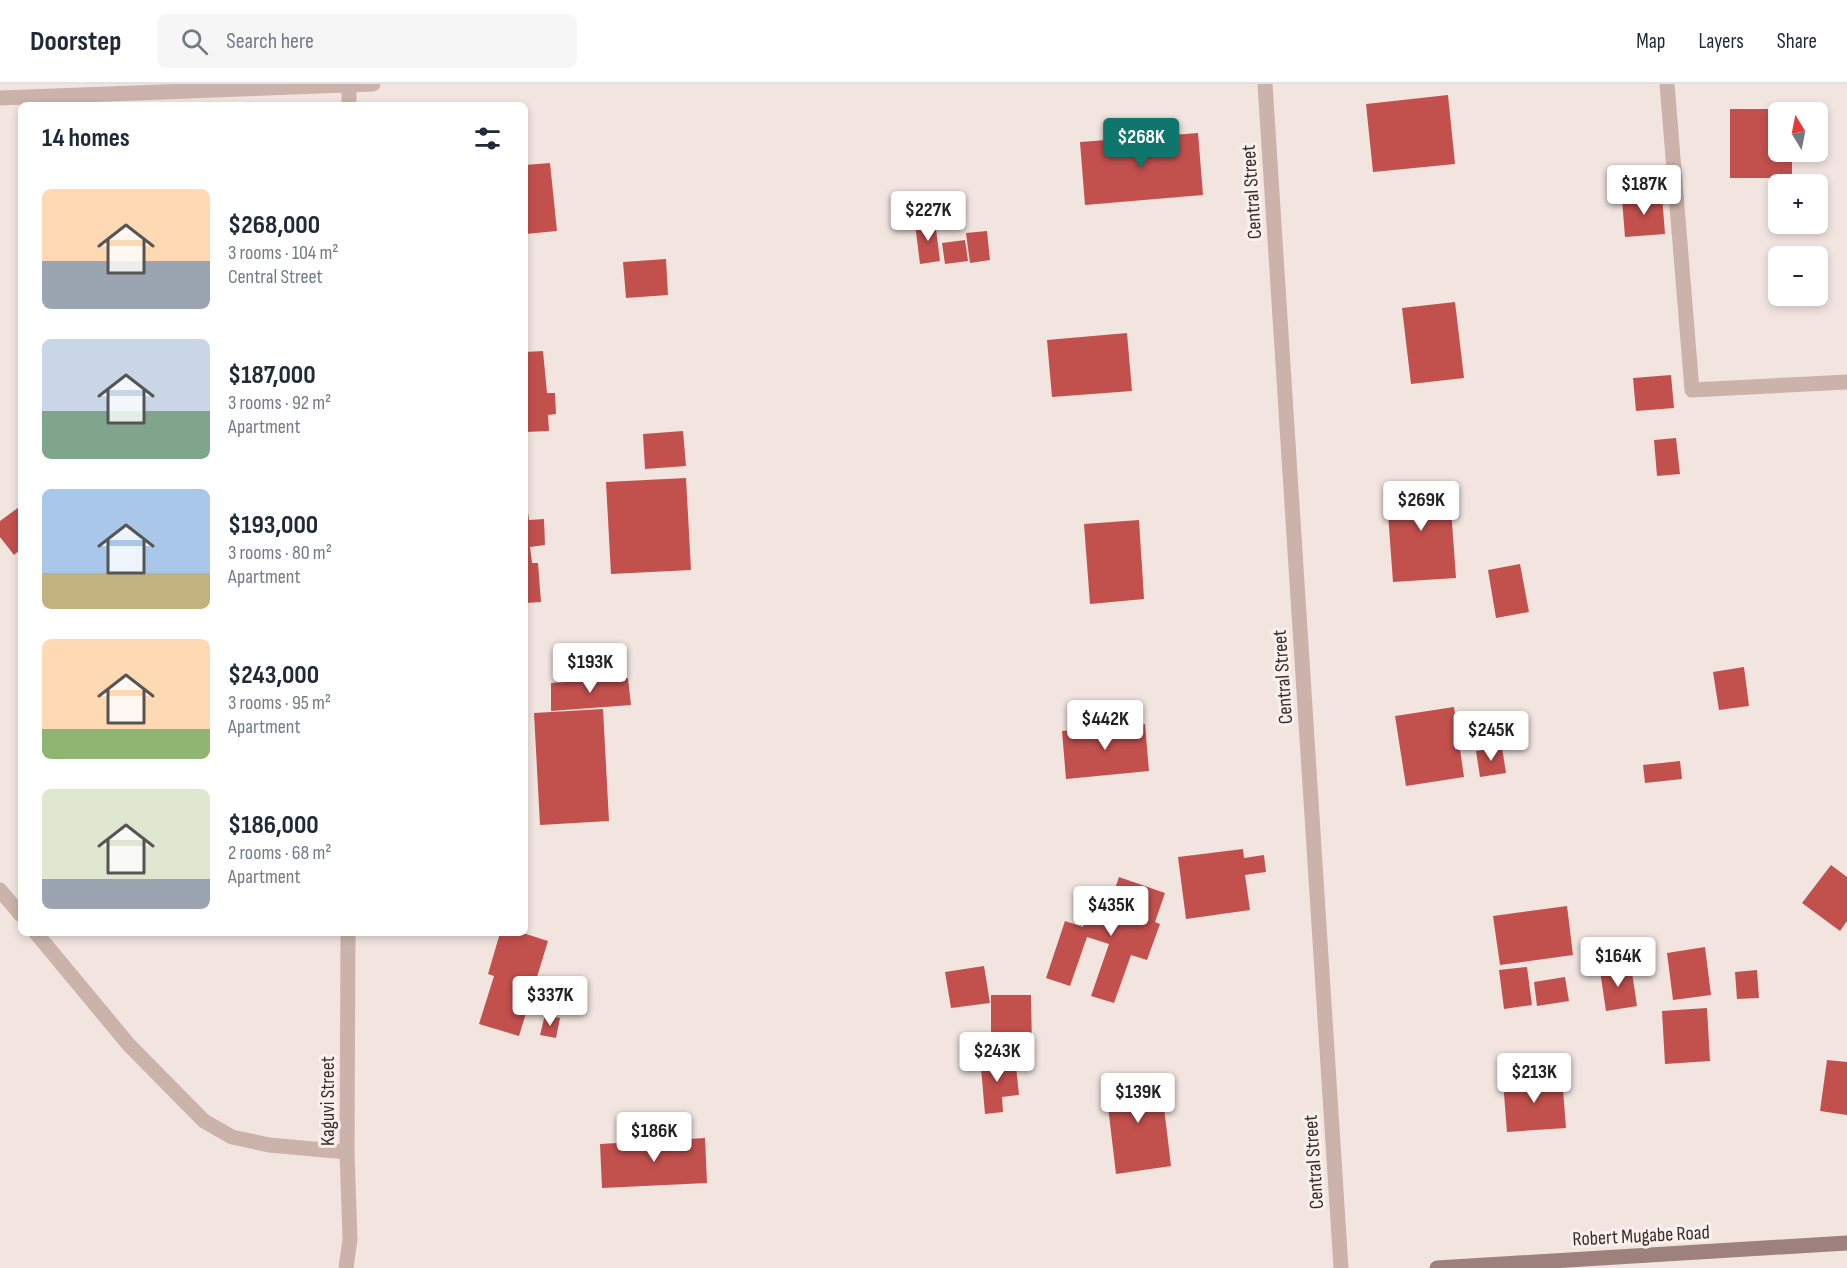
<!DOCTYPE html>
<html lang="en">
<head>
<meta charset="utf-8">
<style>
  :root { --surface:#fff; --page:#f6f6f7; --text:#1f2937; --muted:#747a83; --line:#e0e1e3; --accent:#0f766e }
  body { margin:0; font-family:"Sofia Sans Condensed",sans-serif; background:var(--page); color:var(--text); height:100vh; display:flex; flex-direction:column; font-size:22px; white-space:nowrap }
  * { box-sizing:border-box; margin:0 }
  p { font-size:20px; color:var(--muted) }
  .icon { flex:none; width:33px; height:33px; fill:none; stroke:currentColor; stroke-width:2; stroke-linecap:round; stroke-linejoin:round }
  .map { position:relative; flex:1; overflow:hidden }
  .details { position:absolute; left:18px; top:18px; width:510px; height:834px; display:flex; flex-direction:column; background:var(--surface); border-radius:9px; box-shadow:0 3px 9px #0003 }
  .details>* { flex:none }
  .needle { width:39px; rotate:350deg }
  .controls { position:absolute; left:1768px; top:18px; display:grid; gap:12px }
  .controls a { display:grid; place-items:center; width:60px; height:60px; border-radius:9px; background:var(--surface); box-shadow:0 3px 9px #0003; font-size:30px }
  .price { position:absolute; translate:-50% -51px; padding:0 14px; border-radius:6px; background:#fff; color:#222; font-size:20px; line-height:39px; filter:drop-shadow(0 2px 3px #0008) }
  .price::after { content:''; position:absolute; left:50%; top:36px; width:18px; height:14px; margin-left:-9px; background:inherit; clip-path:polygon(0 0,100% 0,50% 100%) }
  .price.current { background:var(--accent); color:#fff }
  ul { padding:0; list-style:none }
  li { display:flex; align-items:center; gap:18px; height:150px; padding:0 24px }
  li span { display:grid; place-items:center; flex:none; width:168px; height:120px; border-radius:9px; color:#555 }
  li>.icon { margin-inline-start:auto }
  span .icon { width:72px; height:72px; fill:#fffc; stroke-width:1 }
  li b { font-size:26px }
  h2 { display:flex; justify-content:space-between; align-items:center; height:72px; padding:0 24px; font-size:26px }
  header { display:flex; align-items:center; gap:36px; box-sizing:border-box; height:84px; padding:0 30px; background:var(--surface); border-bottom:2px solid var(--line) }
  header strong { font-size:28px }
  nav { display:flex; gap:33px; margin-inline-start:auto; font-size:21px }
  .search { width:420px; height:54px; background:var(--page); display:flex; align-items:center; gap:15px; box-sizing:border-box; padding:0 21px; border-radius:9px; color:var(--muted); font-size:22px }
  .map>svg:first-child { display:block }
  .building { fill:#c2504d }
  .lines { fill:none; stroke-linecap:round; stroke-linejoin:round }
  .lane { stroke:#cbb3ab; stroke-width:15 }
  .street { stroke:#cbb3ab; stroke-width:15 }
  .secondary { stroke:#9e817d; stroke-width:15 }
  .labels { text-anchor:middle; stroke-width:6; stroke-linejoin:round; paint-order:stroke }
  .street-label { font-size:20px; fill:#392c2a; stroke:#faf0ec }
</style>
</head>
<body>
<header>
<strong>Doorstep</strong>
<div class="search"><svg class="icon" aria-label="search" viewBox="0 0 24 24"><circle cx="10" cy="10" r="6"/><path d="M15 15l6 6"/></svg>Search here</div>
<nav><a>Map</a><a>Layers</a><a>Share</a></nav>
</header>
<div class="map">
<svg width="1847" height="1184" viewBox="0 0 1847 1184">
  <rect width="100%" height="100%" fill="#f2e5e0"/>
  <g class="building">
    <path d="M1448,11L1455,80L1373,88L1366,20Z"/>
    <path d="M1730,25H1792V28H1779V68H1792V94H1730Z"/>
    <path d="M1198,49L1203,111L1085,121L1080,58Z"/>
    <path d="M550,79L557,147L525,150V81Z"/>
    <path d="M1662,111L1665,150L1625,153L1622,115Z"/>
    <path d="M935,137L940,177L920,180L915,140Z"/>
    <path d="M987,147L990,176L970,179L966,149Z"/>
    <path d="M965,156L968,177L945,180L942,159Z"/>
    <path d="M666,175L668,211L626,214L623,178Z"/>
    <path d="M1455,218L1464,294L1411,300L1402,224Z"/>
    <path d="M1127,249L1132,307L1052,313L1047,256Z"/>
    <path d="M543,267L547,309H555L556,330L548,331L549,347L525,348V268Z"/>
    <path d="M1671,291L1674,324L1636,327L1633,294Z"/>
    <path d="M683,347L686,382L645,385L643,350Z"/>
    <path d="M1676,354L1680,390L1657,392L1654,356Z"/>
    <path d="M686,394L691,486L611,490L606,398Z"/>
    <path d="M1449,397L1456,494L1393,498L1386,402Z"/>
    <path d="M19,423L21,426V465L14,471L0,453V437Z"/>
    <path d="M525,428H528L529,436L544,435L545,461L530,463L532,479H538L541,518L525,519Z"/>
    <path d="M1139,436L1144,515L1090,520L1084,440Z"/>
    <path d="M1520,480L1529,528L1496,534L1488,486Z"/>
    <path d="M1744,583L1749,622L1719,626L1713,588Z"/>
    <path d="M628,594L631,621L551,627V599Z"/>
    <path d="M1454,623L1464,693L1406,702L1395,632Z"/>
    <path d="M603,625L609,737L540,741L534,629Z"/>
    <path d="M1145,640L1149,687L1066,695L1062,647Z"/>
    <path d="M1502,663L1506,689L1480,693L1476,667Z"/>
    <path d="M1680,677L1682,695L1645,699L1643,681Z"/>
    <path d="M1243,765L1244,774L1264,771L1266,788L1245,791L1250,826L1186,835L1178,773Z"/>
    <path d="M1831,781L1847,793V837L1840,847L1802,819Z"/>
    <path d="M1119,793L1165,809L1155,838L1160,840L1147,876L1131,871L1114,919L1091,912L1109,860L1087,853L1070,902L1046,894L1065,837L1083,843L1093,816L1109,822Z"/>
    <path d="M1567,822L1573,871L1500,881L1493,832Z"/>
    <path d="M500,849H523L548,857L519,952L479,940L494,892L488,890Z"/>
    <path d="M1705,863L1711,911L1673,916L1667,869Z"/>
    <path d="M984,882L990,919L951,924L945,888Z"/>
    <path d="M1631,882L1637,922L1606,927L1600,887Z"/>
    <path d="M1527,883L1532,921L1504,925L1499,886Z"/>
    <path d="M1757,886L1759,914L1737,915L1735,888Z"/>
    <path d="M1565,893L1569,917L1537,922L1534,898Z"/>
    <path d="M991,911H1031L1032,964H991Z"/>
    <path d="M1707,924L1710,977L1665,980L1662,927Z"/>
    <path d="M545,931L560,934L556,954L540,951Z"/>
    <path d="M997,970L998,984L1016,982L1019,1011L1002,1013L1003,1028L985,1030L980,972Z"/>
    <path d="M1827,976L1847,978V1031L1820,1027Z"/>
    <path d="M1160,990L1171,1082L1116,1090L1105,997Z"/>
    <path d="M1562,993L1566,1044L1507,1048L1503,997Z"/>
    <path d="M705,1054L707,1099L602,1104L600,1060Z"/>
  </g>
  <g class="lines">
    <path class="lane" d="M1667,0L1692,306L1847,298"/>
    <g class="street">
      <path d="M1265,0L1341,1184"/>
      <path d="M0,14L373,0"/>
      <path d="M349,21V0"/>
      <path d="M0,806L21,831"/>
      <path d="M36,849L129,961L204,1037L232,1053L269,1061L347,1068"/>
      <path d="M346,1184L350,1155L347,1068L348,849"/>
    </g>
    <path class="secondary" d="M1437,1184L1847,1159"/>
  </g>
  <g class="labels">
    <g class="street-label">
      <text transform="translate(1251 108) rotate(-94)" y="7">Central Street</text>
      <text transform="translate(1282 593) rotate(-94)" y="7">Central Street</text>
      <text transform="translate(327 1017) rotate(-90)" y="7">Kaguvi Street</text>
      <text transform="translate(1313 1078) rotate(-94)" y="7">Central Street</text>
      <text transform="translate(1641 1151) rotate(-3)" y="7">Robert Mugabe Road</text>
    </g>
  </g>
</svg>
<div class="controls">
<a><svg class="needle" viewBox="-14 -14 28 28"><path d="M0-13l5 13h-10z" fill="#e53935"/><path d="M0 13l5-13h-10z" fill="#747a83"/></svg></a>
<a>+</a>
<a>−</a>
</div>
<b class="price current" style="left:1141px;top:85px">$268K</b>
<b class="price" style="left:1644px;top:132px">$187K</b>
<b class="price" style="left:928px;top:158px">$227K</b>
<b class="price" style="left:1421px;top:448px">$269K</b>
<b class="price" style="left:590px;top:610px">$193K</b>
<b class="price" style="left:1105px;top:667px">$442K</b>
<b class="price" style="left:1491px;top:678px">$245K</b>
<b class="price" style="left:1111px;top:853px">$435K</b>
<b class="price" style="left:1618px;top:904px">$164K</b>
<b class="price" style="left:550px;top:943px">$337K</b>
<b class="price" style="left:997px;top:999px">$243K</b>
<b class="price" style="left:1534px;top:1020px">$213K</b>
<b class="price" style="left:1138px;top:1040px">$139K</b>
<b class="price" style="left:654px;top:1079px">$186K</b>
<section class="details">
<h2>14 homes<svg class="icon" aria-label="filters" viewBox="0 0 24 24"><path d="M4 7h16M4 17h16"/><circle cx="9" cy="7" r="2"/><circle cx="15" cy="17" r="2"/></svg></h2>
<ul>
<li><span style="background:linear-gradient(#ffd9b3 60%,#9aa5b1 0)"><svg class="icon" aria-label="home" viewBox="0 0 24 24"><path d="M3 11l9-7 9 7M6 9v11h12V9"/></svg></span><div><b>$268,000</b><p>3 rooms · 104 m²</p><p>Central Street</p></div></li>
<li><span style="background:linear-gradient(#c9d6e8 60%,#7fa58c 0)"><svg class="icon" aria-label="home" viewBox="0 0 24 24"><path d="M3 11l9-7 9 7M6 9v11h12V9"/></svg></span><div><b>$187,000</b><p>3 rooms · 92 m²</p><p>Apartment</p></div></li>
<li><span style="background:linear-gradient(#a9c7e8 70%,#c2b280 0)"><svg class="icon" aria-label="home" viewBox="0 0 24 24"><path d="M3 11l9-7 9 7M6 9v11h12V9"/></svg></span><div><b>$193,000</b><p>3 rooms · 80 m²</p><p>Apartment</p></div></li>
<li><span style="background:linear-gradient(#ffd9b3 75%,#8fb573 0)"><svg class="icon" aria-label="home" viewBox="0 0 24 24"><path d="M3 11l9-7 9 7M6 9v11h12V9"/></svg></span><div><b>$243,000</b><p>3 rooms · 95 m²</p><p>Apartment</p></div></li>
<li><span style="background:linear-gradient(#dfe7d0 75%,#9aa5b1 0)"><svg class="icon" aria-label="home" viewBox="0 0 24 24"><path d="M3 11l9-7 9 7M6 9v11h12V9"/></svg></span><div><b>$186,000</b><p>2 rooms · 68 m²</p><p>Apartment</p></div></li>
</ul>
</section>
</div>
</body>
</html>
